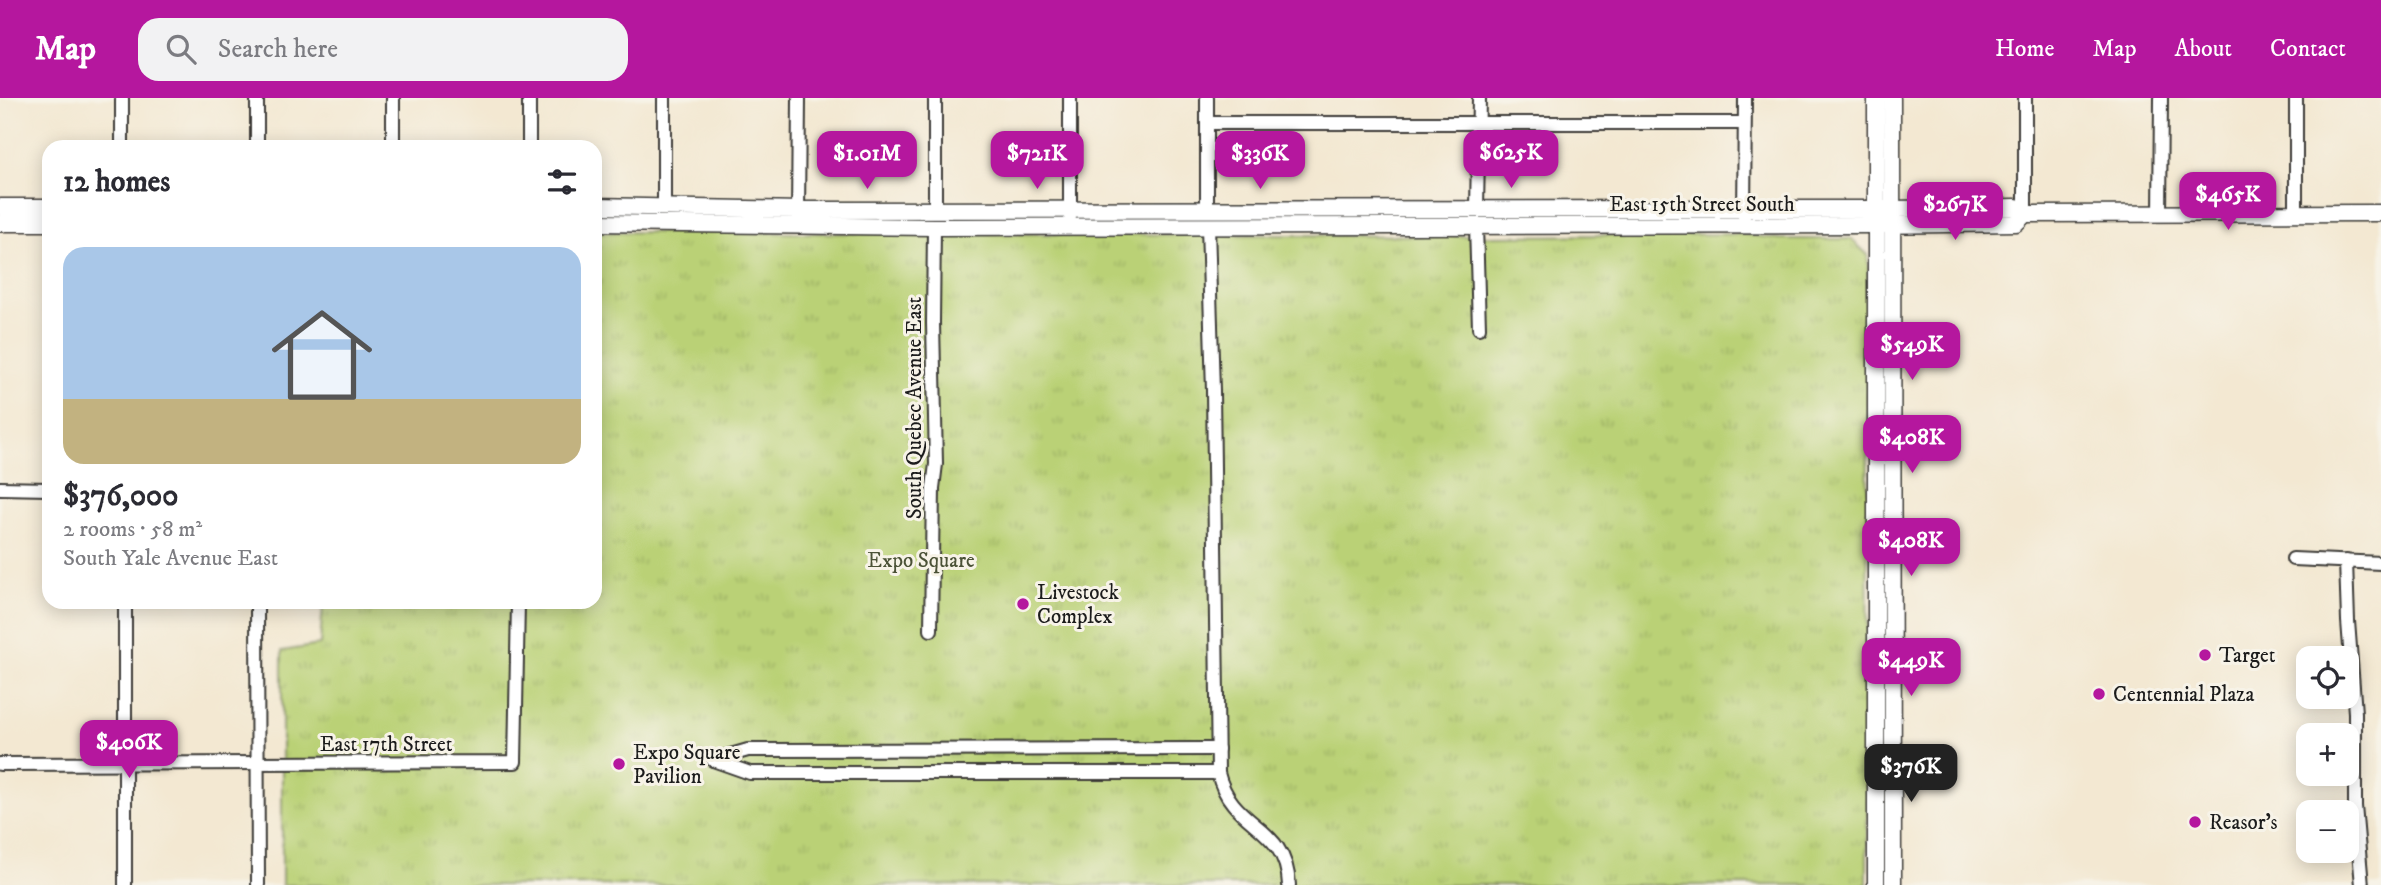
<!DOCTYPE html>
<html lang="en">
<head>
<meta charset="utf-8">
<style>
  :root { --surface:#fff; --page:#f2f2f3; --text:#2b2b33; --muted:#7c7c81; --line:#e1e1e2; --accent:#b5179e }
  body { margin:0; font-family:"IM FELL DW Pica",serif; background:var(--page); color:var(--text); height:100vh; display:flex; flex-direction:column; font-size:26px; white-space:nowrap }
  * { box-sizing:border-box; margin:0 }
  p { font-size:23px; color:var(--muted) }
  .icon { flex:none; width:38px; height:38px; fill:none; stroke:currentColor; stroke-width:2; stroke-linecap:round; stroke-linejoin:round }
  .map { position:relative; flex:1; overflow:hidden }
  .panel { position:absolute; left:42px; top:42px; width:560px; height:469px; display:flex; flex-direction:column; background:var(--surface); border-radius:21px; box-shadow:0 4px 18px #0003 }
  .panel>* { flex:none }
  .buttons { position:absolute; left:2296px; top:548px; display:grid; gap:14px }
  .buttons a { display:grid; place-items:center; width:63px; height:63px; border-radius:14px; background:var(--surface); box-shadow:0 4px 18px #0003; font-size:35px }
  .price { position:absolute; translate:-50% -60px; padding:0 16px; border-radius:14px; background:var(--accent); color:#fff; font-size:23px; line-height:46px; filter:drop-shadow(0 2px 4px #0008) }
  .price::after { content:''; position:absolute; left:50%; top:42px; width:21px; height:16px; margin-left:-10px; background:inherit; clip-path:polygon(0 0,100% 0,50% 100%) }
  .price.active { background:#222; color:#fff }
  ul { padding:0; list-style:none }
  li { display:grid; align-content:center; gap:14px; height:371px; padding:0 21px }
  li+li { border-top:2px solid var(--line) }
  li span { display:grid; place-items:center; height:217px; border-radius:21px; color:#555 }
  li>.icon { margin-inline-start:auto }
  span .icon { width:126px; height:126px; fill:#fffc; stroke-width:1 }
  li b { font-size:30px }
  h2 { display:flex; justify-content:space-between; align-items:center; height:84px; padding:0 21px; font-size:30px }
  header { display:flex; align-items:center; gap:42px; box-sizing:border-box; height:98px; padding:0 35px; background:var(--accent); color:#fff }
  header strong { font-size:33px }
  nav { display:flex; gap:38px; margin-inline-start:auto; font-size:24px }
  .search { width:490px; height:63px; background:var(--page); display:flex; align-items:center; gap:18px; box-sizing:border-box; padding:0 24px; border-radius:21px; color:var(--muted); font-size:26px }
  .map>svg:first-child { display:block }
  .park { fill:url(#park-tufts); stroke:#6b7649; stroke-width:2 }
  .lines { fill:none; stroke-linecap:round; stroke-linejoin:round }
  .minor-casing { stroke:#3c3b37; stroke-width:16 }
  .major-casing { stroke:#3c3b37; stroke-width:19 }
  .minor { stroke:#fff; stroke-width:12 }
  .major { stroke:#fff; stroke-width:16 }
  .poi-dot { fill:#b5179e; stroke:#f7f3e8; stroke-width:2.5 }
  .labels { text-anchor:middle; stroke-width:6; stroke-linejoin:round; paint-order:stroke }
  .street-label { font-size:21px; fill:#1c1c1c; stroke:#f7f3e8 }
  .park-label { font-size:21px; fill:#4b5237; stroke:#f7f3e8 }
  .poi-label { font-size:21px; fill:#1c1c1c; stroke:#f7f3e8; text-anchor:start }
</style>
</head>
<body>
<header>
<strong>Map</strong>
<div class="search"><svg class="icon" aria-label="search" viewBox="0 0 24 24"><circle cx="10" cy="10" r="6"/><path d="M15 15l6 6"/></svg>Search here</div>
<nav><a>Home</a><a>Map</a><a>About</a><a>Contact</a></nav>
</header>
<div class="map">
<svg width="2381" height="787" viewBox="0 0 2381 787">
  <defs>
    <pattern id="park-tufts" width="24" height="20" patternUnits="userSpaceOnUse" patternTransform="scale(1.75)"><rect width="24" height="20" fill="#bad176"/><path d="M3 7l-1-3M5 7V3M7 7l1-3M15 17l-1-3M17 17v-4M19 17l1-3" fill="none" stroke="#9fb366"/></pattern>
  </defs>
  <rect width="100%" height="100%" fill="#f7f3e8"/>
  <filter id="ink" filterUnits="userSpaceOnUse"><feTurbulence type="fractalNoise" baseFrequency=".0143" numOctaves="2"/><feDisplacementMap in="SourceGraphic" scale="14" xChannelSelector="R" yChannelSelector="G"/><feConvolveMatrix kernelMatrix="1 2 1 2 8 2 1 2 1" color-interpolation-filters="sRGB"/></filter>
  <filter id="wash" filterUnits="userSpaceOnUse"><feTurbulence type="fractalNoise" baseFrequency=".00686" numOctaves="4" result="noise"/><feDisplacementMap in="SourceGraphic" scale="28" xChannelSelector="R" yChannelSelector="G"/><feGaussianBlur stdDeviation="1.57" result="paint"/><feColorMatrix in="noise" values="0 0 0 0 0 0 0 0 0 0 0 0 0 0 0 0 0 1.4 0 .05"/><feComposite in="paint" operator="in"/></filter>
  <g filter="url(#wash)">
    <rect width="100%" height="100%" fill="#f3e8d2"/>
    <path class="park" d="M595,134L1491,138L1740,136L1780,141H1851L1868,157L1867,787H282V553L320,547L323,504H595Z"/>
  </g>
  <g filter="url(#ink)">
    <g class="lines">
      <g class="minor-casing">
        <g id="minor">
          <path d="M122,0V49"/>
          <path d="M257,0V49"/>
          <path d="M393,0V49"/>
          <path d="M529,0V49"/>
          <path d="M664,0V108"/>
          <path d="M1207,0V111"/>
          <path d="M2025,0V116"/>
          <path d="M1207,25H1744"/>
          <path d="M935,111V0"/>
          <path d="M1477,111L1479,0"/>
          <path d="M2296,115V0"/>
          <path d="M2160,117L2161,0"/>
          <path d="M798,119L799,0"/>
          <path d="M1070,119V0"/>
          <path d="M1744,119L1745,0"/>
          <path d="M1476,127L1479,230"/>
          <path d="M1208,128L1213,293L1218,675C1232,732 1286,725 1289,787"/>
          <path d="M0,390L49,391"/>
          <path d="M2293,461L2381,465"/>
          <path d="M2346,463L2348,523L2355,615V708L2362,787"/>
          <path d="M125,504V787"/>
          <path d="M257,504L258,787"/>
          <path d="M931,532L933,390L936,366L933,225L934,129"/>
          <path d="M713,662L750,675H1218"/>
          <path d="M713,662L748,652L1218,651"/>
          <path d="M0,666L515,664L518,504"/>
        </g>
      </g>
      <g class="major-casing">
        <g id="major">
          <path d="M1876,0V787"/>
          <path d="M1892,0L1893,787"/>
          <path d="M595,108L799,112L1893,111L2016,109L2025,116L2381,115"/>
          <path d="M0,109H49"/>
          <path d="M0,125H49"/>
          <path d="M595,125L934,129L1876,127L2016,125L2025,116"/>
        </g>
      </g>
      <use href="#minor" class="minor"/>
      <use href="#major" class="major"/>
    </g>
  </g>
  <g class="poi-dot">
    <circle cx="1023" cy="506" r="7"/>
    <circle cx="2205" cy="557" r="7"/>
    <circle cx="2099" cy="596" r="7"/>
    <circle cx="619" cy="666" r="7"/>
    <circle cx="2195" cy="724" r="7"/>
  </g>
  <g class="labels">
    <g class="street-label">
      <text x="1702" y="113">East 15th Street South</text>
      <text transform="translate(914 310) rotate(-90)" y="7">South Quebec Avenue East</text>
      <text x="386" y="653">East 17th Street</text>
    </g>
    <g class="park-label">
      <text x="921" y="469">Expo Square</text>
    </g>
    <g class="poi-label">
      <text x="1037" y="501">Livestock<tspan x="1037" dy="24">Complex</tspan></text>
      <text x="2219" y="564">Target</text>
      <text x="2113" y="603">Centennial Plaza</text>
      <text x="633" y="661">Expo Square<tspan x="633" dy="24">Pavilion</tspan></text>
      <text x="2209" y="731">Reasor's</text>
    </g>
  </g>
</svg>
<div class="buttons">
<a><svg class="icon" aria-label="locate" viewBox="0 0 24 24"><circle cx="12" cy="12" r="6"/><path d="M12 2v4M12 18v4M2 12h4M18 12h4"/></svg></a>
<a>+</a>
<a>−</a>
</div>
<b class="price" style="left:1511px;top:92px">$625K</b>
<b class="price" style="left:867px;top:93px">$1.01M</b>
<b class="price" style="left:1037px;top:93px">$721K</b>
<b class="price" style="left:1260px;top:93px">$336K</b>
<b class="price" style="left:2228px;top:134px">$465K</b>
<b class="price" style="left:1955px;top:144px">$267K</b>
<b class="price" style="left:1912px;top:284px">$549K</b>
<b class="price" style="left:1912px;top:377px">$408K</b>
<b class="price" style="left:1911px;top:480px">$408K</b>
<b class="price" style="left:1911px;top:600px">$449K</b>
<b class="price" style="left:129px;top:682px">$406K</b>
<b class="price active" style="left:1911px;top:706px">$376K</b>
<section class="panel">
<h2>12 homes<svg class="icon" aria-label="filters" viewBox="0 0 24 24"><path d="M4 7h16M4 17h16"/><circle cx="9" cy="7" r="2"/><circle cx="15" cy="17" r="2"/></svg></h2>
<ul>
<li><span style="background:linear-gradient(#a9c7e8 70%,#c2b280 0)"><svg class="icon" aria-label="home" viewBox="0 0 24 24"><path d="M3 11l9-7 9 7M6 9v11h12V9"/></svg></span><div><b>$376,000</b><p>2 rooms · 58 m²</p><p>South Yale Avenue East</p></div></li>
</ul>
</section>
</div>
</body>
</html>
